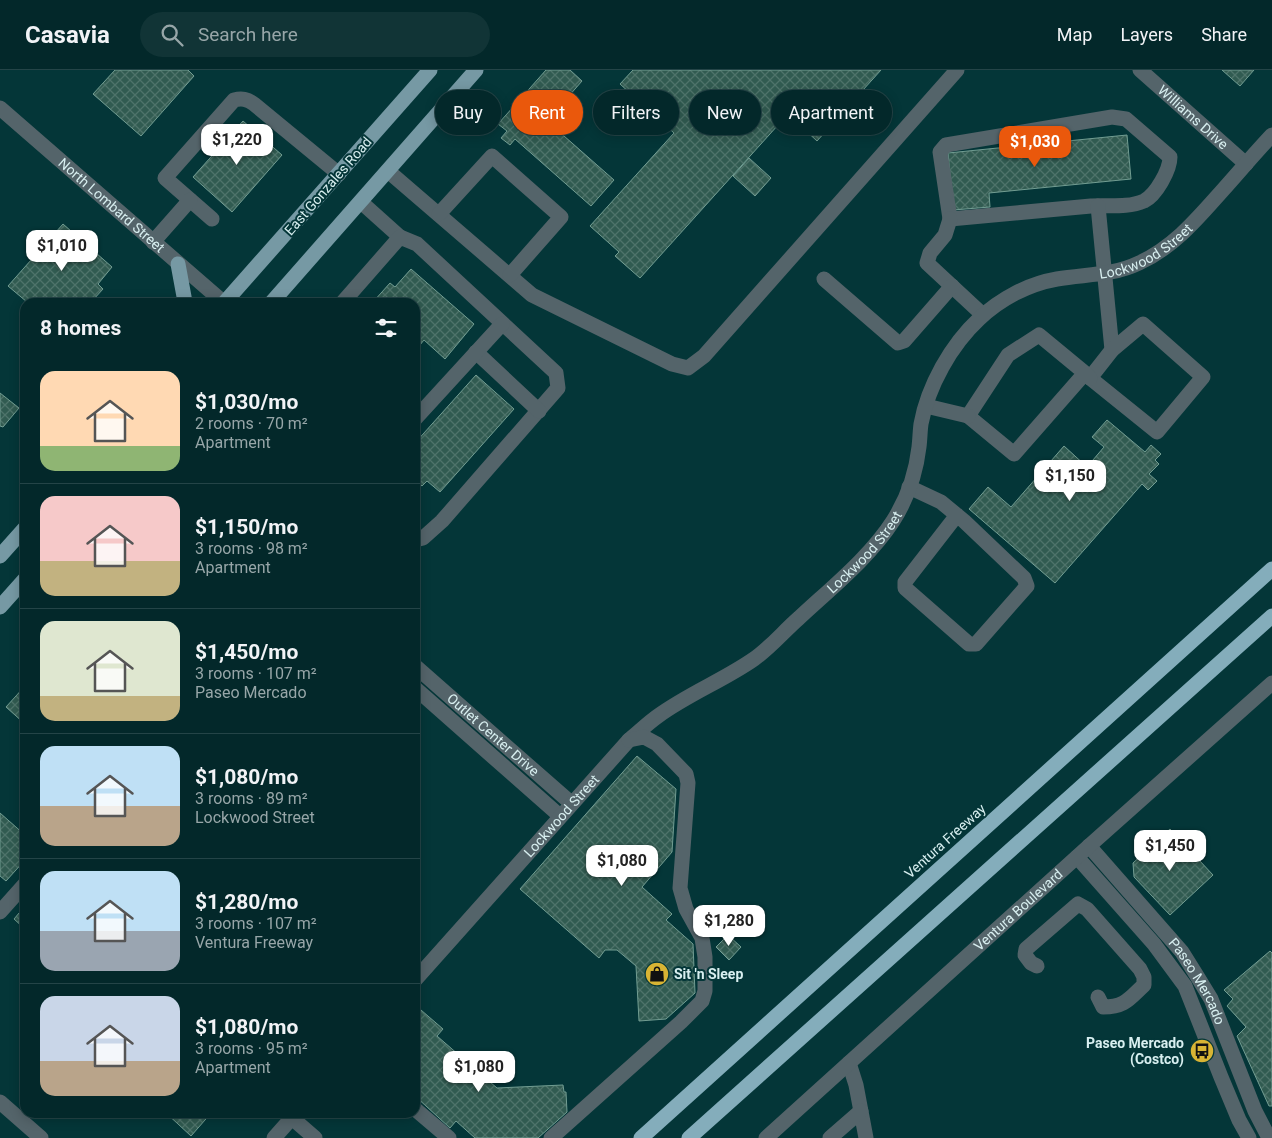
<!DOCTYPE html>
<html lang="en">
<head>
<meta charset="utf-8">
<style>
  :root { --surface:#03282a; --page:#113436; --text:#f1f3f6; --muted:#97a6a8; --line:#244447; --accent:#ea580c }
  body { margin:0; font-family:Roboto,sans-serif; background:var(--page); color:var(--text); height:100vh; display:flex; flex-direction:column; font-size:19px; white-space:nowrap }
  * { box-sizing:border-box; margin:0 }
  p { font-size:16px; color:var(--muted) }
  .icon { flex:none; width:28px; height:28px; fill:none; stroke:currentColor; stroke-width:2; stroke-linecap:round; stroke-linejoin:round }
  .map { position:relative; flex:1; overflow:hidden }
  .panel { position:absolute; left:20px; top:228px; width:400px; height:820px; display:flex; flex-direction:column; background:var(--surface); border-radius:15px; box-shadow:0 2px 12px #0003,0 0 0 1px var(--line) }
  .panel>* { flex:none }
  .hud { position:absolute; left:435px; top:20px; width:475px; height:45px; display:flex; gap:10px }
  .price { position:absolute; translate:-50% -42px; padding:0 11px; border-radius:10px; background:#fff; color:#222; font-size:16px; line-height:32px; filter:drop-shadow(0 1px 2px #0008) }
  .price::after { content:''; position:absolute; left:50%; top:30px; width:15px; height:11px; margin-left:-8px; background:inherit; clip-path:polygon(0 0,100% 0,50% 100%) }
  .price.active { background:var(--accent); color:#fff }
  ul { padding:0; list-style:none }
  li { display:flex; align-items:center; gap:15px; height:125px; padding:0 20px }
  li+li { border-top:1px solid var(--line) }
  li span { display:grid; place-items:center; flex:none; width:140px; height:100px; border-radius:15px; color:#555 }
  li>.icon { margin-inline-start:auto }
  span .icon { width:60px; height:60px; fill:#fffc; stroke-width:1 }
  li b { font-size:21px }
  h2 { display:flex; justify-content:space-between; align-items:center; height:60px; padding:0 20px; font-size:21px }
  .pill { padding:0 18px; border-radius:22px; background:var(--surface); box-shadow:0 2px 12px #0003,0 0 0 1px var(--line); font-size:18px; line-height:45px }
  .pill.active { background:var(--accent); color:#fff }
  header { display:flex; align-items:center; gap:30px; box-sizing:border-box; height:70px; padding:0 25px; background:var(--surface); border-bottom:1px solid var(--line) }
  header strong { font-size:24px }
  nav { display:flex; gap:28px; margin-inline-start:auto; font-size:18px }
  .search { width:350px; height:45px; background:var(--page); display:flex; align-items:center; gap:12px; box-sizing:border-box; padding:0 18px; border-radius:28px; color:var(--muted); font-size:19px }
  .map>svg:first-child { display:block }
  .building { fill:url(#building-cross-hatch); stroke:#729d92 }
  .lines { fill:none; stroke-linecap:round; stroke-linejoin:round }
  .minor { stroke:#54646a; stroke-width:15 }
  .major { stroke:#7699a4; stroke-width:15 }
  .highway { stroke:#84adbb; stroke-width:15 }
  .labels { text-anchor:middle; stroke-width:4; stroke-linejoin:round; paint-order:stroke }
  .street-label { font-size:14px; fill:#d8eff0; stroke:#043638 }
  .poi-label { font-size:14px; font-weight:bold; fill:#d8eff0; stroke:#043638; text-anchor:start }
</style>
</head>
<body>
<header>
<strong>Casavia</strong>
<div class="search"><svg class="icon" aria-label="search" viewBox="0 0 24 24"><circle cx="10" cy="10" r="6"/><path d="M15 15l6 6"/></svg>Search here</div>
<nav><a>Map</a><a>Layers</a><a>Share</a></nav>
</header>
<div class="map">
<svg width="1272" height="1068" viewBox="0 0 1272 1068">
  <defs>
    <pattern id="building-cross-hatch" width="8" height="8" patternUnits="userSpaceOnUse" patternTransform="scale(1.25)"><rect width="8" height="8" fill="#315b51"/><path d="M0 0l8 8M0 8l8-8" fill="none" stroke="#4e736a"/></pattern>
  </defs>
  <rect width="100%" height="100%" fill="#043638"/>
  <g class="building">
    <path d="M115,0H188L194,6L141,66L93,24Z"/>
    <path d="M546,0H570L582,11L547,51L614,110L591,136L515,69L510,75L501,68L507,61L498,54Z"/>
    <path d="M633,0H881L817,71L788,44L640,208L615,186L619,182L590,156L674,63L620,14Z"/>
    <path d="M1222,0H1254L1240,16Z"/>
    <path d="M243,51L282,85L232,142L193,107Z"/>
    <path d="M1127,65L1131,109L989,123L990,137L953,140L948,83Z"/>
    <path d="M749,88L771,108L755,126L733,106Z"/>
    <path d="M63,154L112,197L98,214L103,219L93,230L96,232H27L8,216Z"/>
    <path d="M411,199L474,254L445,289L424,270L415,281V232H373L390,213L395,217Z"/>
    <path d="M476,305L514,339L440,422L427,411L422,416L415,410V373Z"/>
    <path d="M0,323L19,338L3,357L0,356Z"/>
    <path d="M1107,350L1145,382L1151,375L1161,384L1155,390L1159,394L1149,404L1157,411L1148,420L1142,414L1055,513L969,439L988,417L1011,437L1064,376L1087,397L1104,377L1092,367Z"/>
    <path d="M25,616V654L6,637Z"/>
    <path d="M637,686L676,719L672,782L642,817L672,844L666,850L693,874L695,923L666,949L639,951L636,896L617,880H605L599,888L520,819Z"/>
    <path d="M0,743L25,765V790L6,811L0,806Z"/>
    <path d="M1170,759L1213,805L1170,845L1134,807L1133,793Z"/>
    <path d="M25,836V859L14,849Z"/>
    <path d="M728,865L741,877L729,890L716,877Z"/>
    <path d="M1270,881L1272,883V1036H1269L1237,966L1246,957L1227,936L1233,929L1224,920Z"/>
    <path d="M421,940L443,959L437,966L497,1018L563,1015L564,1022H566L567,1042L538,1068H475L456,1051L450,1058L415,1026V947Z"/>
    <path d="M165,1042H212L191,1066Z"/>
  </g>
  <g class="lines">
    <g class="minor">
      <path id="s1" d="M1140,0L1246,94"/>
      <path id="s2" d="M0,38L223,232"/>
      <path d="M1112,47L1126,49L1170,87C1170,100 1156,125 1144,131C1128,138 1108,135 1091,136C1044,140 997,145 950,149L940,82L946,75Z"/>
      <path d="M388,101L532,225L672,294L688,298L704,286L957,0"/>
      <path d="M361,132L400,167"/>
      <path d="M1098,136L1112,280"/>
      <path d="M439,144L492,86L561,147L510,205"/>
      <path d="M212,149L165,108L234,30C242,28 247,29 254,34L339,104"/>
      <path d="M950,149L945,165L930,183L927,193L983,245"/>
      <path d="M153,172L190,130"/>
      <path d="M824,209L898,273L904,271L952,216"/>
      <path d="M343,232L400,167L417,174L556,303L558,318L442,451L423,468L415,470"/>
      <path d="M1143,254L1203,307L1157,362L1090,308L1112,280Z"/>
      <path d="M476,282L539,341"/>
      <path d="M1085,303L1014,384L968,346L1008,285L1039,265L1085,303L1090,308"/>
      <path d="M926,336L968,346"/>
      <path d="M415,349L502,254"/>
      <path d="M909,417L941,432L964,451L1024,508L1027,516L976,574H969L905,518V512L957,445"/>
      <path id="s3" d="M415,596L571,733"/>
      <path d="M415,618L560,746"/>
      <path id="s4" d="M1089,776L1182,882L1197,906L1211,929L1255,1041L1269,1068"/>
      <path d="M1077,787L1154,874L1185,916L1221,1007L1239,1050L1249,1068"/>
      <path d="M0,842L25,814"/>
      <path d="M1037,896L1031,893L1025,885L1026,879L1078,834L1087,839L1140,899L1144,907V915C1129,929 1125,937 1103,937L1098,927"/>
      <path id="s5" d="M415,910L629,670C639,662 648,653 658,646C688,624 724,610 754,589C770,578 784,561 799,548C830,519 870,487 893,451C907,429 916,403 919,377C920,369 920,361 921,354C928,316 951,275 979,249C1000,229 1028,214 1057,209C1085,204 1112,206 1139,193C1174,177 1197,149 1222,121C1239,102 1255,83 1272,65"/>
      <path d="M849,993L856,1015L866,1068"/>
      <path d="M0,1032L41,1068"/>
      <path d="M415,1039L449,1068"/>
      <path d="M292,1048L315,1068"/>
      <path d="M274,1068L297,1042"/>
      <path d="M551,1068L681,952L702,931L705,921V887L702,868L686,839L680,818L688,713L686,704L657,674L644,667L629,670"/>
      <path id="s6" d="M766,1068L1089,776L1272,613"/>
      <path d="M830,1068L861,1041"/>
    </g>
    <g class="major">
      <path d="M178,194L185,232"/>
      <path d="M225,232L430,0"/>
      <path d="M272,232L476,0"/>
      <path d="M0,486L25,458"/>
      <path d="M0,537L25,509"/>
    </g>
    <g class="highway">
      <path d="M641,1068L1272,499"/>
      <path d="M689,1068L1272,546"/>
    </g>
  </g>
  <defs>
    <g id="shop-disc" transform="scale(1.25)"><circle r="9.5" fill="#d8b434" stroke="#043638"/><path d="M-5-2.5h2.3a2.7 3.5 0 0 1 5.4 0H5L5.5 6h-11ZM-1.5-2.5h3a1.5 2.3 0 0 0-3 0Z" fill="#111"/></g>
    <g id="bus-disc" transform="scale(1.25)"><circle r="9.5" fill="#d8b434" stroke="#043638"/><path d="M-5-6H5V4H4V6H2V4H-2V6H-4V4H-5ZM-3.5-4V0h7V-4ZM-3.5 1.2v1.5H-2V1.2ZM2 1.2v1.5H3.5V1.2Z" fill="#111"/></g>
  </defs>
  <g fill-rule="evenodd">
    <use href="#shop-disc" x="657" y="904"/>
    <use href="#bus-disc" x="1202" y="981"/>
  </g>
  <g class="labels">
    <g class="street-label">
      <text dy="5" stroke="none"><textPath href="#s1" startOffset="71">Williams Drive</textPath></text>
      <text transform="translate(328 116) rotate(-49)" y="5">East Gonzales Road</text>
      <text dy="5" stroke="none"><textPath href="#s2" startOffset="148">North Lombard Street</textPath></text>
      <text dy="5" stroke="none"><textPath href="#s5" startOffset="1075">Lockwood Street</textPath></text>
      <text dy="5" stroke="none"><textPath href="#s5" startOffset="625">Lockwood Street</textPath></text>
      <text dy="5" stroke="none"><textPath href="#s3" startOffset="104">Outlet Center Drive</textPath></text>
      <text dy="5" stroke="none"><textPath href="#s5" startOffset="220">Lockwood Street</textPath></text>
      <text transform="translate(945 771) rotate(-42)" y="5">Ventura Freeway</text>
      <text dy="5" stroke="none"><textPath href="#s6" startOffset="340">Ventura Boulevard</textPath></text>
      <text dy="5" stroke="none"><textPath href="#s4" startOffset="174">Paseo Mercado</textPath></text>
    </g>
    <g class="poi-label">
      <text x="674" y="909">Sit 'n Sleep</text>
      <text x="1184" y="978" text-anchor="end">Paseo Mercado<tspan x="1184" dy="16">(Costco)</tspan></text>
    </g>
  </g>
</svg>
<b class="price" style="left:237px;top:96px">$1,220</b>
<b class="price active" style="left:1035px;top:98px">$1,030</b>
<b class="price" style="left:62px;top:202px">$1,010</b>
<b class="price" style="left:1070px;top:432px">$1,150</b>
<b class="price" style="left:1170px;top:802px">$1,450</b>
<b class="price" style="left:622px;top:817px">$1,080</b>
<b class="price" style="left:729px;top:877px">$1,280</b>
<b class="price" style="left:479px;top:1023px">$1,080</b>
<div class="hud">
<a class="pill">Buy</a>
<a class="pill active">Rent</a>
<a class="pill">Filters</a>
<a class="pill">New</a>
<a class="pill">Apartment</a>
</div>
<section class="panel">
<h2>8 homes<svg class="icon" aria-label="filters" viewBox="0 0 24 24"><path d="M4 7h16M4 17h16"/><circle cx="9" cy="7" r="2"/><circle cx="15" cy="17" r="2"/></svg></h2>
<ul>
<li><span style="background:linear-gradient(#ffd9b3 75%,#8fb573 0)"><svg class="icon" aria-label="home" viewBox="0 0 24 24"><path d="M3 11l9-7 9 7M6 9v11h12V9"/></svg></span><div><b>$1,030/mo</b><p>2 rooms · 70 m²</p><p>Apartment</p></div></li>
<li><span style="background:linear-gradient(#f6c9c9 65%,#c2b280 0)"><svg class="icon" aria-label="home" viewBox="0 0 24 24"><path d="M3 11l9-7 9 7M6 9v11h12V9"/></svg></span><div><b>$1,150/mo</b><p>3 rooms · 98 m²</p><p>Apartment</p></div></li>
<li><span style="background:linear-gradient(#dfe7d0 75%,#c2b280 0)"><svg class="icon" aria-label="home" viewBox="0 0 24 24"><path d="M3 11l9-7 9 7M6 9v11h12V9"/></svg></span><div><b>$1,450/mo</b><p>3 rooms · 107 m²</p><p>Paseo Mercado</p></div></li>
<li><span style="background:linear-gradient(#bfe0f5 60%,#b9a48a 0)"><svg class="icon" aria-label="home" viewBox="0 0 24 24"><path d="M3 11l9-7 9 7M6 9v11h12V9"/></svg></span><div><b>$1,080/mo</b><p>3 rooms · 89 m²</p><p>Lockwood Street</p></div></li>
<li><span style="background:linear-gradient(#bfe0f5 60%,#9aa5b1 0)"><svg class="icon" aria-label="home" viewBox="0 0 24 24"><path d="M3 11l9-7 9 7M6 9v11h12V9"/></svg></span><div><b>$1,280/mo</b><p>3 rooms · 107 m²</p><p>Ventura Freeway</p></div></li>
<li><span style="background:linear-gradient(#c9d6e8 65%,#b9a48a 0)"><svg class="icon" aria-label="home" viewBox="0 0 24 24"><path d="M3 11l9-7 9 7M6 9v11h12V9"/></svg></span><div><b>$1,080/mo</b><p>3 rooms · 95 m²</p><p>Apartment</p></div></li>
</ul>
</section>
</div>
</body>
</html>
